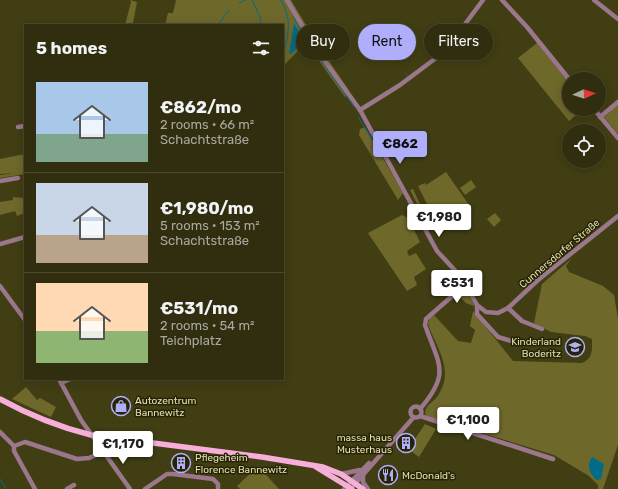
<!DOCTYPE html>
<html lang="en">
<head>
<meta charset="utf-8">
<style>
  :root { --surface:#312e0f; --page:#3d3a1d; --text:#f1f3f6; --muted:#a8a89e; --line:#4c4a2f; --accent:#afaefa }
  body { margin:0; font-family:Rubik,sans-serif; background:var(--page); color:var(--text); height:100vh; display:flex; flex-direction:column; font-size:15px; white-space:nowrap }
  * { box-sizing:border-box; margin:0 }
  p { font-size:13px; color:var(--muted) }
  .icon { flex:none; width:22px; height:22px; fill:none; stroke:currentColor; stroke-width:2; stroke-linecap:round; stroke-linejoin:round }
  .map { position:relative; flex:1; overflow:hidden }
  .drawer { position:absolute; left:24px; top:24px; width:260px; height:356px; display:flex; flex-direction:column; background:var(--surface); border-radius:0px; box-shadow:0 2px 10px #0003,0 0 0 1px var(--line) }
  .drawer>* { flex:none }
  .banner { position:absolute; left:296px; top:24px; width:262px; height:36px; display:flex; gap:8px }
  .needle { width:26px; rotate:86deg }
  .fabs { position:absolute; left:562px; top:72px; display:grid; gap:8px }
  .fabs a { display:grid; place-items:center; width:44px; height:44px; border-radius:50%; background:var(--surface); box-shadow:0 2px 10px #0003,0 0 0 1px var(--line); font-size:20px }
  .price { position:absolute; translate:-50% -34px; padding:0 9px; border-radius:4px; background:#fff; color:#222; font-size:13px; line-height:26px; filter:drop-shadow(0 1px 2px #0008) }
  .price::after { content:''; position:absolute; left:50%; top:24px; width:12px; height:9px; margin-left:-6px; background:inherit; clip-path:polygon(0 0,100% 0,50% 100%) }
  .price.on { background:var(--accent); color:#111 }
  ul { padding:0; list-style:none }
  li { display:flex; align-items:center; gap:12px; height:100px; padding:0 12px }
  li+li { border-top:1px solid var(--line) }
  li span { display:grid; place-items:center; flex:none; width:112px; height:80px; border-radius:0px; color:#555 }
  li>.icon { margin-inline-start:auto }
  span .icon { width:48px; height:48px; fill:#fffc; stroke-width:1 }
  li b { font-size:17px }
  h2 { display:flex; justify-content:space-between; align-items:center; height:48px; padding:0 12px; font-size:17px }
  .pill { padding:0 14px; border-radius:18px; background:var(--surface); box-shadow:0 2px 10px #0003,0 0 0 1px var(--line); font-size:14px; line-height:36px }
  .pill.on { background:var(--accent); color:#111 }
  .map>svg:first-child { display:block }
  .green { fill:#6e682b }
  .water { fill:#006c88 }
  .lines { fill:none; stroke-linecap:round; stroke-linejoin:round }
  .stream { stroke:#006c88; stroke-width:1 }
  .minor { stroke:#9a778b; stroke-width:4.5 }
  .major { stroke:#f7afd9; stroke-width:5.5 }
  .labels { text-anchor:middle; stroke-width:3; stroke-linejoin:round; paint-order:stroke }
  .street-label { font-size:10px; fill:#e2dfb9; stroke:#272403 }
  .poi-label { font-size:10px; fill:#e2dfb9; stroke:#272403; text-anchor:start }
</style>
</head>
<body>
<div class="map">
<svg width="618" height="489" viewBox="0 0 618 489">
  <rect width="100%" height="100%" fill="#413e14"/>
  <g class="green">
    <path d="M130,0L137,2L133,23L139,25H125L131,2Z"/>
    <path d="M176,0H291L315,40L350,92L345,97L312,51L307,47L300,49L283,66V25H165L168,13H173Z"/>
    <path d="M537,43L569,82V109H583L569,121L518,58Z"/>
    <path d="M618,104V134L604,117Z"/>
    <path d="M365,127L403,193L398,200L359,135L360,129Z"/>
    <path d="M25,154V174L0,178V175L15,173L0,174V159Z"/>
    <path d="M446,172L469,205L436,232L424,217L410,190L413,189L425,215L431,212L418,186L425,183L426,185Z"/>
    <path d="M471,180L476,187L465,195L460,188Z"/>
    <path d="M13,197L25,198V213L17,216L15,211L0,215V202L13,200Z"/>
    <path d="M495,213L501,220L494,227L487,219Z"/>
    <path d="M402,215L408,218L420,242L407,251L409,256L416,253L426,269L414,277L417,285L407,291L368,233Z"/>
    <path d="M571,259L566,266L569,272L603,286L614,295L618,319V445L603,489H598V485L589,476L554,455L426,416C422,406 435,402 439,394C441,390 443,386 444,382C449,362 434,342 428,324L429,319L434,315L458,341L471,343L475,330L470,326L473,311L513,361L582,363C593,358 592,351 592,339L585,336L551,332L534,323L542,284Z"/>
    <path d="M462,292H467L474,305V306L466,303L459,296Z"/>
    <path d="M26,387L37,400L40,398L56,407L51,417L12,399Z"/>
    <path d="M425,424L436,429L419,457L408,449Z"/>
    <path d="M258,466L279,489H240L237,486Z"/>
  </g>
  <g class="water">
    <path d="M294,23L304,41L291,54H289Z"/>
    <path d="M592,457L604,464L601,479L596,480C590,473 586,466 592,457Z"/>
  </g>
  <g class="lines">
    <g class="stream">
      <path d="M252,0L260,17L261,25"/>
      <path d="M281,0C293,22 288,33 283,56"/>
      <path d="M239,3L245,0"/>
      <path d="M293,16L306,39"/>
      <path d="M218,25L229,10"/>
      <path d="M308,42L354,107"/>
      <path d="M406,74L407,76"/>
      <path d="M358,117L383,157"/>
      <path d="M408,203L415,216"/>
      <path d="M0,479L6,489"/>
    </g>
    <g class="minor">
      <path d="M287,0L314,46L360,110L437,251L462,278L477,305L486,312L498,313L508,308L538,280L618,216"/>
      <path d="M502,0L527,27L569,79"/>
      <path d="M594,0L618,19"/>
      <path d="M594,109L618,138"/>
      <path d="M360,110L400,85L436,58L454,39L483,0"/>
      <path d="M600,117L618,102"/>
      <path d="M18,127L25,126"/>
      <path d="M0,181L18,178"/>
      <path d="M0,244L25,237"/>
      <path d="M0,286L25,320"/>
      <path d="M477,305V314L498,337L511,341"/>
      <path d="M508,308L522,321L542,329"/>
      <path d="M59,379L81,420L130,489"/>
      <path d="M61,383L70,379"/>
      <circle cx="416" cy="412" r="5.5"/>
      <path d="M420,409C451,373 439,365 425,325L426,319L459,290V275"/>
      <path d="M420,416L553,459"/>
      <path d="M0,432L14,446"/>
      <path d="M341,474L360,470"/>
      <path d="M363,474V482L368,489"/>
      <path d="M354,485L413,418"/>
      <path d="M35,489L14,451V446L25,442L77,459L89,458L102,452"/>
      <path d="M67,489L74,485"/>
      <path d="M145,489L167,474H173L213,479L218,484V489"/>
      <path d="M344,489L369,463"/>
    </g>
    <g class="major">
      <path d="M0,399C29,415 59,427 91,435L262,457L323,467L341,474L363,489"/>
      <path d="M316,467L352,489"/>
    </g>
  </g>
  <defs>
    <g id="school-ring" transform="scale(1)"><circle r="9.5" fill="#272403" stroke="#afaefa" stroke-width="1.5"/><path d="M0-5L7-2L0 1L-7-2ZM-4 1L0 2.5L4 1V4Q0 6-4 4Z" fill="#afaefa"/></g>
    <g id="shop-ring" transform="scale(1)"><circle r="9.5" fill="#272403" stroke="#afaefa" stroke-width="1.5"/><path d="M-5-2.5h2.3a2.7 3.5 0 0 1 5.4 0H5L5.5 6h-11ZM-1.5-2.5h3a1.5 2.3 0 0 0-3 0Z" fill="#afaefa"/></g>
    <g id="building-ring" transform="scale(1)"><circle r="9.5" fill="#272403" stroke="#afaefa" stroke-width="1.5"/><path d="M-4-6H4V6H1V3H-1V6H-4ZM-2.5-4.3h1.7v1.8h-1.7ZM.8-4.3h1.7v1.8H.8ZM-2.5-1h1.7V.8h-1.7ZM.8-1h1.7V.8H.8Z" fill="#afaefa"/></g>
    <g id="restaurant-ring" transform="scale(1)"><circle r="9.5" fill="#272403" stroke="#afaefa" stroke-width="1.5"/><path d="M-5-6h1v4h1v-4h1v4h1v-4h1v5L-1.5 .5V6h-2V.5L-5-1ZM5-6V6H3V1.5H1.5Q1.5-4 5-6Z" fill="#afaefa"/></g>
  </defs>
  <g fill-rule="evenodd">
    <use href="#school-ring" x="575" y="347"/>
    <use href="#shop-ring" x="121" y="406"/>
    <use href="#building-ring" x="406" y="443"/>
    <use href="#building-ring" x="181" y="463"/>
    <use href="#restaurant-ring" x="388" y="475"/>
  </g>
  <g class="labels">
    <g class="street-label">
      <text transform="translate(559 253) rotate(-40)" y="4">Cunnersdorfer Straße</text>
    </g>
    <g class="poi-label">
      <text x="561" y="345" text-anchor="end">Kinderland<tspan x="561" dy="12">Boderitz</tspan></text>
      <text x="135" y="404">Autozentrum<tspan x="135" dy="12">Bannewitz</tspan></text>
      <text x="392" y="441" text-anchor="end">massa haus<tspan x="392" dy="12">Musterhaus</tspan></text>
      <text x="195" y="461">Pflegeheim<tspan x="195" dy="12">Florence Bannewitz</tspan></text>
      <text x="402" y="479">McDonald's</text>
    </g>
  </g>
</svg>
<div class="fabs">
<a><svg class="needle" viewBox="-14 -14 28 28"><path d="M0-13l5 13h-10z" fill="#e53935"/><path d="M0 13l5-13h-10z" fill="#a8a89e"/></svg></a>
<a><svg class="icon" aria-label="locate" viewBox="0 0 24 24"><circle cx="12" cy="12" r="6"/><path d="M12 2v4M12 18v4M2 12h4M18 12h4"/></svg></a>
</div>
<b class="price on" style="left:400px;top:165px">€862</b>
<b class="price" style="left:439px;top:238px">€1,980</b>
<b class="price" style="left:457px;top:304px">€531</b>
<b class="price" style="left:468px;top:441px">€1,100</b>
<b class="price" style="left:123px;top:465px">€1,170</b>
<div class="banner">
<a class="pill">Buy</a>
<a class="pill on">Rent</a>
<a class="pill">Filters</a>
</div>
<section class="drawer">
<h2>5 homes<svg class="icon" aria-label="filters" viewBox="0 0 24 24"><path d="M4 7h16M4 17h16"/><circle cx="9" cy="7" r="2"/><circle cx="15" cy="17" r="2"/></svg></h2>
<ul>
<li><span style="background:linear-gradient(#a9c7e8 65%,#7fa58c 0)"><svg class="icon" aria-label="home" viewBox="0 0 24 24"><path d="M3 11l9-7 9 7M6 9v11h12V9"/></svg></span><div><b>€862/mo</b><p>2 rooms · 66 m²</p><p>Schachtstraße</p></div></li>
<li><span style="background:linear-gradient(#c9d6e8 65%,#b9a48a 0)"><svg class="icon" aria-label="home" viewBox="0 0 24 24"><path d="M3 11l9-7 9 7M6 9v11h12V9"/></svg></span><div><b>€1,980/mo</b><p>5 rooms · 153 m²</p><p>Schachtstraße</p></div></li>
<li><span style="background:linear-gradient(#ffd9b3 60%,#8fb573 0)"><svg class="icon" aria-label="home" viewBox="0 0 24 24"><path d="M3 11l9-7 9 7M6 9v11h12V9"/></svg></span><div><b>€531/mo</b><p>2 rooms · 54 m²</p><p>Teichplatz</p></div></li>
</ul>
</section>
</div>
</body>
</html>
